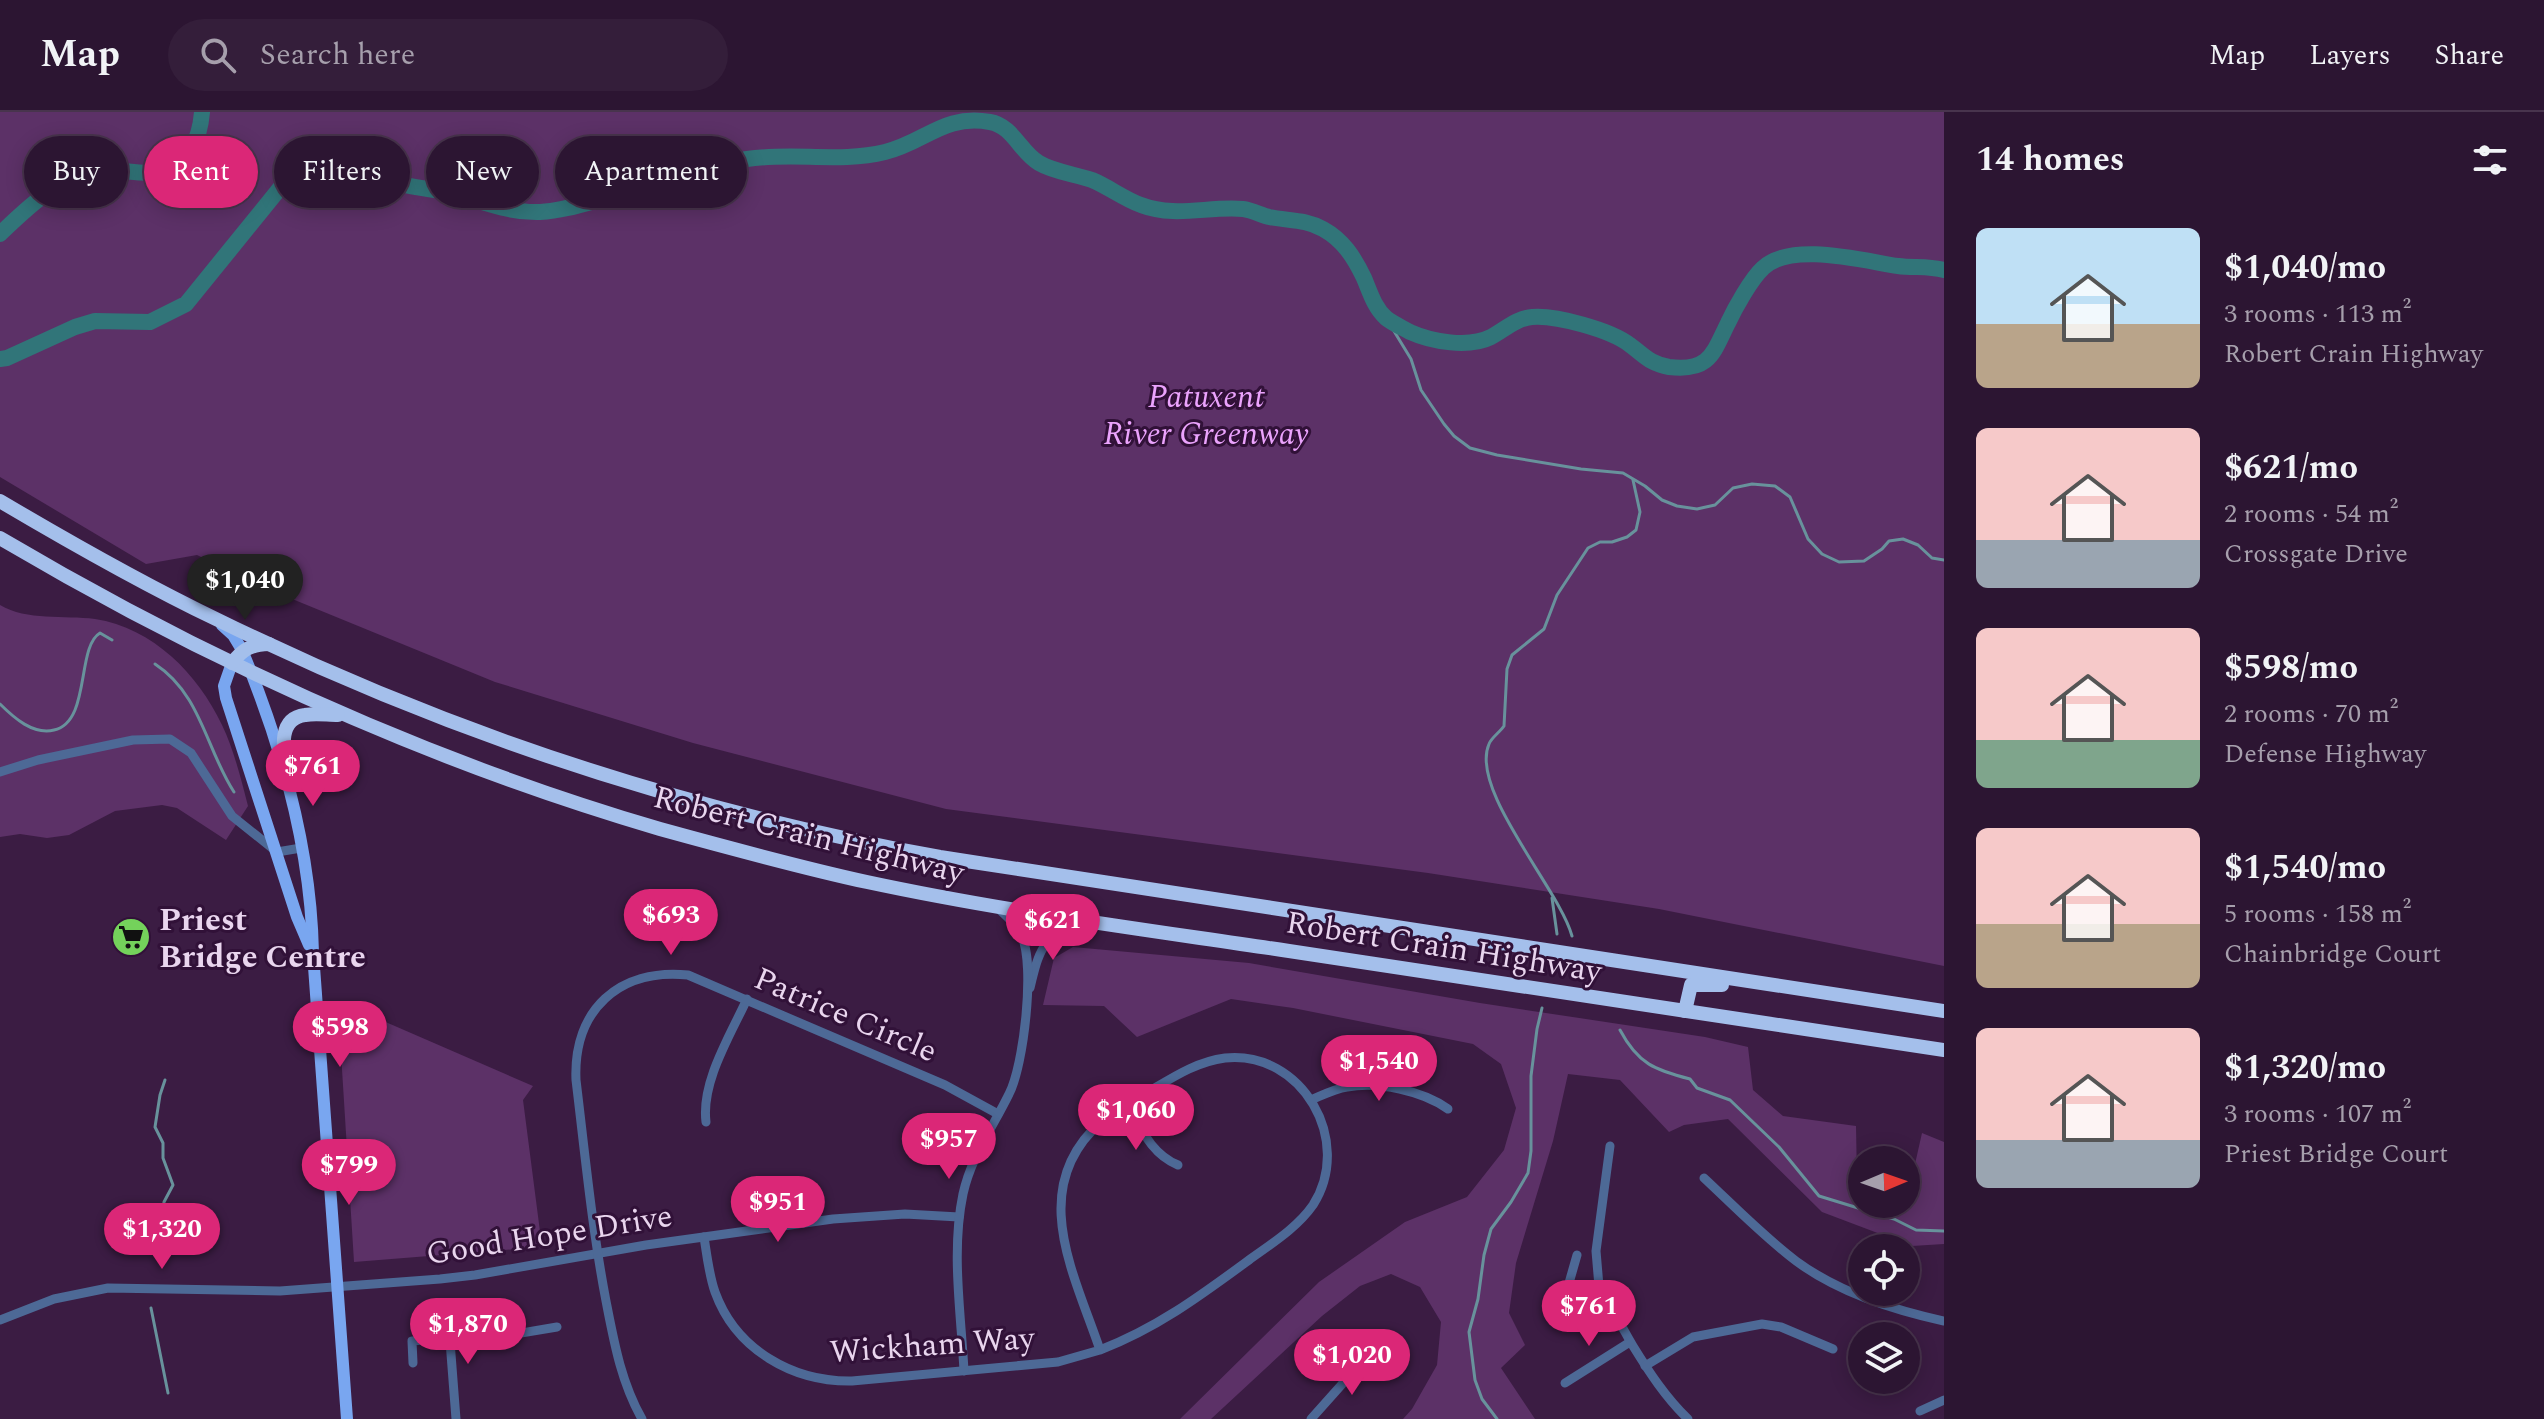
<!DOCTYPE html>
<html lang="en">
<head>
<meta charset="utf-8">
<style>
  :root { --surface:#2c1532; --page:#341e3a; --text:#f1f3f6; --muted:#a69fac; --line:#48344d; --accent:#db2777 }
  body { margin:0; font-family:Spectral,serif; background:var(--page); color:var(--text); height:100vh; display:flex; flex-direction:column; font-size:30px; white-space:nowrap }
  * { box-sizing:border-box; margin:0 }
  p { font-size:26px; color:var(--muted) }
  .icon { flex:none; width:44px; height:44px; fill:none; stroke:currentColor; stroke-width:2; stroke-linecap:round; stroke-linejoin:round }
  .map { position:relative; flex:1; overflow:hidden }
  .side { display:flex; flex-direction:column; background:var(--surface); width:600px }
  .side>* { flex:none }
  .hud { position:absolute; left:24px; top:24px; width:760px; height:72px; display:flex; gap:16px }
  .needle { width:52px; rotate:88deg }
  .tools { position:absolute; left:1848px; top:1034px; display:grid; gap:16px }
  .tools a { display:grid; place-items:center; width:72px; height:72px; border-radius:50%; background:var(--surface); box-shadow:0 4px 20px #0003,0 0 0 2px var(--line); font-size:40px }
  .price { position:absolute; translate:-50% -68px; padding:0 18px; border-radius:28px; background:var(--accent); color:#fff; font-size:26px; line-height:52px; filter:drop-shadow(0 2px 4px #0008) }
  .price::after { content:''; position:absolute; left:50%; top:48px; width:24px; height:18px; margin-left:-12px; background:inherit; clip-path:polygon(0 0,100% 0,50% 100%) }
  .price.selected { background:#222; color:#fff }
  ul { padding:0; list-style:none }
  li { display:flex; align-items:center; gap:24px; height:200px; padding:0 32px }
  li span { display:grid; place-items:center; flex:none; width:224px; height:160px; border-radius:12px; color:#555 }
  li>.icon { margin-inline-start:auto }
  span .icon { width:96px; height:96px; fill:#fffc; stroke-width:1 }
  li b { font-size:34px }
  h2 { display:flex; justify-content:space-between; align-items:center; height:96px; padding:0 32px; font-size:34px }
  .pill { padding:0 28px; border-radius:36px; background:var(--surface); box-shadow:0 4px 20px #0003,0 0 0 2px var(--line); font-size:28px; line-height:72px }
  .pill.selected { background:var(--accent); color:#fff }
  header { display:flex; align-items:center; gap:48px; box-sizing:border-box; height:112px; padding:0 40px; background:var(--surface); border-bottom:2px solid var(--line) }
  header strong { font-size:38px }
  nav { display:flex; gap:44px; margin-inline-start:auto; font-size:28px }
  .search { width:560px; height:72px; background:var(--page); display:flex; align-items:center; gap:20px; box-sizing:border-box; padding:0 28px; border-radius:44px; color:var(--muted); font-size:30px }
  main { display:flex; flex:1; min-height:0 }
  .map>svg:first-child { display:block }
  .green { fill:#5c3167 }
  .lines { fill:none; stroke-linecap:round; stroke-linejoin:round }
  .stream { stroke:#68929c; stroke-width:3 }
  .river { stroke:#317579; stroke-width:16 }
  .minor { stroke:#4d6996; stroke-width:9 }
  .major { stroke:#79a6f0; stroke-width:12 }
  .highway { stroke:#a4bfeb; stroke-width:14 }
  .labels { text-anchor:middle; stroke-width:6; stroke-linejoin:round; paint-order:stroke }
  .park-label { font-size:32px; font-style:italic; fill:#eba3fd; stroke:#311138 }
  .street-label { font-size:32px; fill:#e9d5ee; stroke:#311138 }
  .poi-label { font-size:32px; font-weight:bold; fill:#e9d5ee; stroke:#311138; text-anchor:start }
</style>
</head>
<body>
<header>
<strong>Map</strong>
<div class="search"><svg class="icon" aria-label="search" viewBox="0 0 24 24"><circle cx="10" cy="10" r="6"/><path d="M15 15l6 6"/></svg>Search here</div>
<nav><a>Map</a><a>Layers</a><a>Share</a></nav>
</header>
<main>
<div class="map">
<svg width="1944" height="1307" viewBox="0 0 1944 1307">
  <rect width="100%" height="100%" fill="#3b1c43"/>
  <g class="green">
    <path d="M0,0H1944V854L1659,797L1428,761L946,697L693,631L495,570L258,473L197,443L146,452L0,365Z"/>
    <path d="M0,493C27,509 64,503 95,507C153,516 198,562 222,613C234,638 241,667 248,694L226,728L177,696L162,693L115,699L69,723L47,726L20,722L0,725Z"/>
    <path d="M1073,835L1249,851L1480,891L1705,925L1748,935L1753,978L1783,1004L1856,1014L1857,1069L1862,1071V1092H1906L1922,1021L1944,1030V1132L1912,1134L1822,1100L1728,1007L1684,1013L1669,1020L1620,968L1568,962L1553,1029L1516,1151L1509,1201L1525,1233L1501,1256L1535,1307H1403L1412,1297L1437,1253L1441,1210L1420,1175L1391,1162L1360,1174L1322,1204L1211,1307H1180L1319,1170L1405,1110L1467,1085L1504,1038L1516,996L1501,952L1473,932L1293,896L1231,887L1137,925L1104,894L1043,893L1054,846Z"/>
    <path d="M381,908L533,974L523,988L542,1135L354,1150L339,909Z"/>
  </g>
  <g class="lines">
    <g class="stream">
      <path d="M1386,206L1411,247L1421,278L1444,312L1454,324L1470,336L1497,343L1581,357L1623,361L1645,374L1662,388L1677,394L1697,397L1715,393L1733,376L1752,372L1775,374L1790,385L1808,427L1822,442L1839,450L1864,449L1882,437L1889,429L1903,427L1918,433L1932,446L1944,448"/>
      <path d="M155,552C201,582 206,637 234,680"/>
      <path d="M0,592C14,606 33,623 54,618C91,610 76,535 100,521L112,528"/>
      <path d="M1552,786L1557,822"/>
      <path d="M1572,824C1560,778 1469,678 1489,632C1491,626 1500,620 1504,614L1507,557L1512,543L1544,517L1557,483L1588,436L1600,430H1612L1627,425L1636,418L1640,400L1633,368"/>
      <path d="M1620,918C1638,952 1655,958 1690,967L1697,976L1730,988L1779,1035L1819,1084L1894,1107L1916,1118L1944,1119"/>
      <path d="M159,1137L164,1090L173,1073L163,1046V1031L155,1015L160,983L165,968"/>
      <path d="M151,1196L168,1281"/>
      <path d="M1497,1307L1482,1287L1475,1268L1469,1220L1478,1187L1484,1143L1491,1117L1511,1090L1528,1061L1531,1039V964L1537,917L1542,896"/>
    </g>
    <g class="river">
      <path d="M0,122C25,98 56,68 91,60C114,54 138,64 159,60C189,56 200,25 202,0"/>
      <path d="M0,247L7,246L75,215L95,209L150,210L186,192L280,76C323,49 358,64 405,73C423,77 442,78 459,83C487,91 511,101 540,100C559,99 577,94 595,89C645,75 695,54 747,47C793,40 840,51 885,40C926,30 943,2 990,10C1013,14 1020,40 1039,51C1054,60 1075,62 1092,68C1109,75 1124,87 1141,93C1175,106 1208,94 1243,97C1252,98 1261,103 1269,105C1289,109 1305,107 1323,117C1343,128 1354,145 1364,166C1370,180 1374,195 1386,206C1392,211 1403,216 1410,220C1432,230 1469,236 1491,225C1504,218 1517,206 1532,205C1556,203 1611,218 1630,233C1644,243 1650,252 1669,255C1710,260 1713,241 1728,211C1735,196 1751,167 1763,156C1791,129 1864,149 1898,154C1913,156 1929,154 1944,158"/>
    </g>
    <g class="minor">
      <path d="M0,660L38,648L133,628L170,627L191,641L232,704L277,740L301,736"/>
      <path d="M1030,876C1039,838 1042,827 1078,808"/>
      <path d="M1311,988C1323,983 1334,977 1347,975C1378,969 1423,979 1448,997"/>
      <path d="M1127,992C1141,1016 1151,1042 1178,1053"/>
      <path d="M706,1010C701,970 730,924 747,887"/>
      <path d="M1610,1034L1596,1139L1600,1186C1616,1200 1622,1216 1633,1234C1649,1260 1666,1286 1688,1307"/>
      <path d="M1704,1066C1734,1094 1763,1124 1796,1149C1838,1180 1893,1198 1944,1209"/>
      <path d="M704,1125C707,1144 709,1163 715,1180C736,1238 793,1270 852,1269L1058,1250L1100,1238C1074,1161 1026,1075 1102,1009C1114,999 1129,991 1143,983C1169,968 1194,950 1225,946C1302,938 1354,1029 1313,1093C1297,1116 1271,1132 1249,1148C1200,1184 1157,1216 1100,1238"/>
      <path d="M1577,1143L1567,1178L1600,1186"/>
      <path d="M448,1203L456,1307"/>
      <path d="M0,1208L54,1187L108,1176L280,1179L440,1167L475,1163L646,1133L833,1107L905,1102L959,1105"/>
      <path d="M450,1233L557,1215"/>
      <path d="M413,1251L412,1229L450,1226"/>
      <path d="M1645,1254L1693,1225L1762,1212L1781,1215L1833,1237"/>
      <path d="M964,1259C961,1201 951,1139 963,1082C971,1045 993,1015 1009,982C1024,953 1035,854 1022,825C1017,813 1008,806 999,797"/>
      <path d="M1565,1271L1630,1230"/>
      <path d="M1920,1299L1944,1288"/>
      <path d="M642,1307C621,1270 614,1230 606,1189C592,1116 585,1042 576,968C573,898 619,856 688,863L945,973L998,1002"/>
      <path d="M1311,1307L1369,1242"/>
    </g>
    <g class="major">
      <path d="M222,513L233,523L242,538C282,634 311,737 313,841L347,1307"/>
      <path d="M232,551L224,574L226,586L297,805L309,833"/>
    </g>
    <g class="highway">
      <path d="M0,389C71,431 143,472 218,508C446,620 690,700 940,745L1944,899"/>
      <path d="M0,426C208,549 428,649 660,717C729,736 798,755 867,770C1007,800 1149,818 1289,839C1508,872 1726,906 1944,938"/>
      <path d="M232,551C243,537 250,533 269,532"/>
      <path d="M288,670C286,648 273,607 305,603C316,601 327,603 338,603"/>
      <path d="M1685,899L1691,873H1722"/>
    </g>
  </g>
  <defs>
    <g id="supermarket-disc" transform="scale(2)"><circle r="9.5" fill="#74d25b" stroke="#311138"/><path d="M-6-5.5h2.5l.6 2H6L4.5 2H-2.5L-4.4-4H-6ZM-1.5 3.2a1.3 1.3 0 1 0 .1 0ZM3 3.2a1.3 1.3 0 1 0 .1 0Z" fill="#111"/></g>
  </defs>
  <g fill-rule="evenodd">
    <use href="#supermarket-disc" x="131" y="825"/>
  </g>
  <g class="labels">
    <g class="park-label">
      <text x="1206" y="295">Patuxent<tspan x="1206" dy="37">River Greenway</tspan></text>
    </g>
    <g class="street-label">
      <text transform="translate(809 722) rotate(14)" y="11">Robert Crain Highway</text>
      <text transform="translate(1444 834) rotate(9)" y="11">Robert Crain Highway</text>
      <text transform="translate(846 902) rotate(23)" y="11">Patrice Circle</text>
      <text transform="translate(549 1122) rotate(-9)" y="11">Good Hope Drive</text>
      <text transform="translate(932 1232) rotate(-4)" y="11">Wickham Way</text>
    </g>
    <g class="poi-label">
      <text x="159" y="818">Priest<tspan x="159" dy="37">Bridge Centre</tspan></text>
    </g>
  </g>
</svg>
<div class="tools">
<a><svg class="needle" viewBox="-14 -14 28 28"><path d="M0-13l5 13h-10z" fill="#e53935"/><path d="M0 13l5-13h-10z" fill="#a69fac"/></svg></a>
<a><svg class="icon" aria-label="locate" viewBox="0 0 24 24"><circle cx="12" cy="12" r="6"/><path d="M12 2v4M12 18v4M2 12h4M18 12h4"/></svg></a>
<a><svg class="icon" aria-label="layers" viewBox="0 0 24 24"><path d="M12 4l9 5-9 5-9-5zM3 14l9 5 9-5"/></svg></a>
</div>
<b class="price selected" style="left:245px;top:510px">$1,040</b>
<b class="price" style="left:313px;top:696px">$761</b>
<b class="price" style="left:671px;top:845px">$693</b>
<b class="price" style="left:1053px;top:850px">$621</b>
<b class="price" style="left:340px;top:957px">$598</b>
<b class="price" style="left:1379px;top:991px">$1,540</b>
<b class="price" style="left:1136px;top:1040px">$1,060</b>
<b class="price" style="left:949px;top:1069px">$957</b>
<b class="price" style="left:349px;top:1095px">$799</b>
<b class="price" style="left:778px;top:1132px">$951</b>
<b class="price" style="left:162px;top:1159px">$1,320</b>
<b class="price" style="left:1589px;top:1236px">$761</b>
<b class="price" style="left:468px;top:1254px">$1,870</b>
<b class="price" style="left:1352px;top:1285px">$1,020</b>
<div class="hud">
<a class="pill">Buy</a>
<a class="pill selected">Rent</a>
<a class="pill">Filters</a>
<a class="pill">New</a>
<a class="pill">Apartment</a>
</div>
</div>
<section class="side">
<h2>14 homes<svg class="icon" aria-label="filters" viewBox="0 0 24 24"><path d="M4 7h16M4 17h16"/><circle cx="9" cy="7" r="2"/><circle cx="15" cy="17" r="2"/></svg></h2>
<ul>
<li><span style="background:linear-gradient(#bfe0f5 60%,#b9a48a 0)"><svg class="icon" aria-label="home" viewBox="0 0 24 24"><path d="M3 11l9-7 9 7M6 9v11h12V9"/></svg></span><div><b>$1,040/mo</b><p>3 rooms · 113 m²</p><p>Robert Crain Highway</p></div></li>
<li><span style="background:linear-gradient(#f6c9c9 70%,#9aa5b1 0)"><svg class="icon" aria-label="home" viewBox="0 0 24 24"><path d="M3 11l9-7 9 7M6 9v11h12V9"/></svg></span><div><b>$621/mo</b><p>2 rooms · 54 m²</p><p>Crossgate Drive</p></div></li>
<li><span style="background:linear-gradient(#f6c9c9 70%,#7fa58c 0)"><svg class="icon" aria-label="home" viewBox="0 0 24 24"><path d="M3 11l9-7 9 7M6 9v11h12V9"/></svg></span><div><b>$598/mo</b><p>2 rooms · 70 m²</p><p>Defense Highway</p></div></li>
<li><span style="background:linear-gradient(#f6c9c9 60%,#b9a48a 0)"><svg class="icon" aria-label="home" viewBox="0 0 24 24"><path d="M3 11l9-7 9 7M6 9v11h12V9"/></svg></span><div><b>$1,540/mo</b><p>5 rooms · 158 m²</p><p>Chainbridge Court</p></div></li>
<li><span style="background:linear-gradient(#f6c9c9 70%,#9aa5b1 0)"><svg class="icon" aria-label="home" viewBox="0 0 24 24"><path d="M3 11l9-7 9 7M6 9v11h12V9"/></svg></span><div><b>$1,320/mo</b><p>3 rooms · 107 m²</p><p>Priest Bridge Court</p></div></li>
</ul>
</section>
</main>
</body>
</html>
